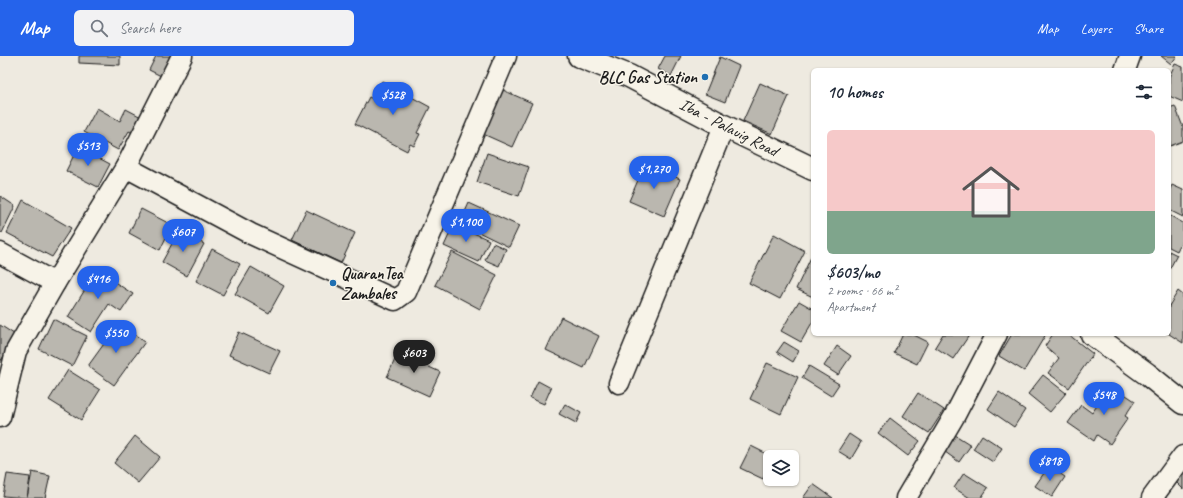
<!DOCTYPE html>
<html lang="en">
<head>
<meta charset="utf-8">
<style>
  :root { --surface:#fff; --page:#f2f2f3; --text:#1f2937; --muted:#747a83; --accent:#2563eb }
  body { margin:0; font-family:Caveat,sans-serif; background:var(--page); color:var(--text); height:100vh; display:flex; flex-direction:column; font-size:15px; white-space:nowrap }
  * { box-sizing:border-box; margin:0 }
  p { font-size:13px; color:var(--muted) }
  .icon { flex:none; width:22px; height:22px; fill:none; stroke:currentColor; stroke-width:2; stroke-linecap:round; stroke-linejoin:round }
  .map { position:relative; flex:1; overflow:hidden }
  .side { position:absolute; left:811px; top:12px; width:360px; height:268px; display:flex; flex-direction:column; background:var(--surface); border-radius:6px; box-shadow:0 1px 3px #0004 }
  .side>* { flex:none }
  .controls { position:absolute; left:763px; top:394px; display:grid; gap:8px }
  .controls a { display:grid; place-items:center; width:36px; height:36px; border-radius:6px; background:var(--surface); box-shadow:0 1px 3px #0004; font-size:20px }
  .price { position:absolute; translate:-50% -34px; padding:0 9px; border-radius:14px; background:var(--accent); color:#fff; font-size:13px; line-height:26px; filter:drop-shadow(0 1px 2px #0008) }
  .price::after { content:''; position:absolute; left:50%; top:24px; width:12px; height:9px; margin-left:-6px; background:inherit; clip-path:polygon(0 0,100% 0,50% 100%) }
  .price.active { background:#222; color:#fff }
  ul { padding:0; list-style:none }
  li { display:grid; align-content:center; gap:8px; height:212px; padding:0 16px }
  li span { display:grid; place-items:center; height:124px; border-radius:6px; color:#555 }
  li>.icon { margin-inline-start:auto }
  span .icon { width:72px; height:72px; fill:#fffc; stroke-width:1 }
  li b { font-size:17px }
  h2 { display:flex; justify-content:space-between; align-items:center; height:48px; padding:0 16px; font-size:17px }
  header { display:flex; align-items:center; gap:24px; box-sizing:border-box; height:56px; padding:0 20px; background:var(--accent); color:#fff }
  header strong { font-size:19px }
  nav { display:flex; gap:22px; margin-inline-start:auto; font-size:14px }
  .search { width:280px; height:36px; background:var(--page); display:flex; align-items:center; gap:10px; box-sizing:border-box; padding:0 14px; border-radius:6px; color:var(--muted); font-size:15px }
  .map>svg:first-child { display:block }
  .building { fill:#bab7af; stroke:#1c1c1c }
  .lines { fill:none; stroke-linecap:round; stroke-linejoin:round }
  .street-casing { stroke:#1c1c1c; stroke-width:23 }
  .secondary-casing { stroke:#1c1c1c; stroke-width:25 }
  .street { stroke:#f7f3e8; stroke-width:20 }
  .secondary { stroke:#f7f3e8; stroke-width:22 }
  .poi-dot { fill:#1f6fb2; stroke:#f7f3e8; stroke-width:1.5 }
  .labels { text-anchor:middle; stroke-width:3; stroke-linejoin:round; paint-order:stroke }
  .poi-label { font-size:17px; font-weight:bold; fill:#1c1c1c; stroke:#f7f3e8; text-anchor:end }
  .street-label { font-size:17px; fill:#1c1c1c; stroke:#f7f3e8 }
</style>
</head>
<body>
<header>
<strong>Map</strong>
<div class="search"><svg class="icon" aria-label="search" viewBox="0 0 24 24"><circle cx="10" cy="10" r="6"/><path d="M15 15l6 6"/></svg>Search here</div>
<nav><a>Map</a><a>Layers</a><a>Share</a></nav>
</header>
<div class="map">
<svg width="1183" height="442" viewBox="0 0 1183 442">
  <rect width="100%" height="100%" fill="#eeeae0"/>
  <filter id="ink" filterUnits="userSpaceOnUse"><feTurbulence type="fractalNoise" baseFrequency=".025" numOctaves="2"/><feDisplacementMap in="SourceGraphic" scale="8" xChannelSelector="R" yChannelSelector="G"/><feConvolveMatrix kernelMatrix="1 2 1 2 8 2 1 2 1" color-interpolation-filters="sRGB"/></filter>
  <g filter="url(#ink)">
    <g class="building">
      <path d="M79,0H120V9L79,7Z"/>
      <path d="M156,0H178L167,23L149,14Z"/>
      <path d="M665,0H681L671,20L658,13Z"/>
      <path d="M1161,0H1177L1171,8Z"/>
      <path d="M720,1L739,10L725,46L705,38Z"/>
      <path d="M1175,8L1183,11V46L1169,40V21Z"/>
      <path d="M382,25L430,51L417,77L420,78L414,90L410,88L407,95L355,68L369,41L373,43Z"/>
      <path d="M760,27L789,40L772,78L743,65Z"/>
      <path d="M503,34L532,47L512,91L483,78Z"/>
      <path d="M1175,50L1183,71V85L1170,90L1169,52Z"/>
      <path d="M97,52L120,65L126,53L145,63L136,79L129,75L118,94L84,76Z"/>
      <path d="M78,91L110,108L98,131L66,115Z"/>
      <path d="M487,97L529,111L519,140L477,126Z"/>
      <path d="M645,108L680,123L664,160L629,145Z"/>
      <path d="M1172,129L1183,134V161L1169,154V135Z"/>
      <path d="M0,140L15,150L2,177L0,175Z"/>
      <path d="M23,144L71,172L52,201L7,177Z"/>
      <path d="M469,147L519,170L509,191L460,167Z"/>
      <path d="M141,153L172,169L160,194L129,177Z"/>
      <path d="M306,154L355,177L341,207L292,184Z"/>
      <path d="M1169,159L1183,167V183L1177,195L1169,191Z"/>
      <path d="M454,168L489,184L479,206L444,190Z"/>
      <path d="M179,175L204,188L187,220L162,206Z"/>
      <path d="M774,178L805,195L780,243L749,227Z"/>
      <path d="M493,187L506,193L499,210L485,204Z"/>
      <path d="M212,193L240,208L223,239L196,225Z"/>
      <path d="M1169,195L1177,199L1169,214Z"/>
      <path d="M452,196L497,219L480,253L435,229Z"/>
      <path d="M813,197V241L796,233Z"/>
      <path d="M251,211L284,230L269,257L235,238Z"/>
      <path d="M93,212L133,238L121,256L109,248L91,276L68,261L86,232L81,229Z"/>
      <path d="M1178,235L1183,239V287L1169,278V250Z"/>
      <path d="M799,245L813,253V265L801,286L781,275Z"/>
      <path d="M561,261L599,280L584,312L546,294Z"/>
      <path d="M53,263L87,280L72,310L39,293Z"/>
      <path d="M119,267L145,286L114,329L88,310Z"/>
      <path d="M0,269L17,280L0,306Z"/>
      <path d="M239,276L280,295L269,317L229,299Z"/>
      <path d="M903,278H912L928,286L917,308L894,297Z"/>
      <path d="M943,278H970L953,303L935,291Z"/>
      <path d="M1012,278H1046L1024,315L999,300Z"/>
      <path d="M1053,278H1068L1093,298L1069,332L1048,317L1059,302L1045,290Z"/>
      <path d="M784,286L799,295L793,306L777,296Z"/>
      <path d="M837,290L851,300L838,319L824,310Z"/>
      <path d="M398,297L440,316L429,340L387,321Z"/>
      <path d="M767,307L798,321L781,358L750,343Z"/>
      <path d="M809,310L839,328L831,340L802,322Z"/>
      <path d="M68,314L100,334L81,364L49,344Z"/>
      <path d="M1043,319L1066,337L1050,356L1028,338Z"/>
      <path d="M538,325L551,332L544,348L530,342Z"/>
      <path d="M1111,329L1135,345L1125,360L1128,362L1110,388L1097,379L1094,385L1068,367L1081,349L1092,357Z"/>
      <path d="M999,336L1025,354L1014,371L988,353Z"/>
      <path d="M918,337L944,354L929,377L903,360Z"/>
      <path d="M565,348L581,357L576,367L559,358Z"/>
      <path d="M890,362L920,385L908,400L878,377Z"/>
      <path d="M952,377L971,389L959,406L941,393Z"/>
      <path d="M849,378L861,386L851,403L838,395Z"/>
      <path d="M982,379L1002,392L993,406L973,393Z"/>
      <path d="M135,380L160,401L138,427L114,407Z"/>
      <path d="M751,390L773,401H770V409L763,423L740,412Z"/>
      <path d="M1049,410L1065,421L1052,441L1035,430Z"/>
      <path d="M32,416L50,420L45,442H27Z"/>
      <path d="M964,417L988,432L981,442H970L954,432Z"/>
      <path d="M7,418L30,421L27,442L3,440Z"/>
      <path d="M1183,418V433L1176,426Z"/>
      <path d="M813,428L833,442H803Z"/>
    </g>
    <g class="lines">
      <g class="street-casing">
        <g id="street">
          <path d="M1125,14L1130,0"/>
          <path d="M126,111L251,178L395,244L406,236L506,0"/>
          <path d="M0,197L55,227"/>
          <path d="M619,327L724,70"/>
          <path d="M0,361L16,295L55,227L126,111L182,0"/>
          <path d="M906,442L955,359L997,278"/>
          <path d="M1152,442L1183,400"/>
        </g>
      </g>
      <g class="secondary-casing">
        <g id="secondary">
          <path d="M579,0L629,20L724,70L813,113"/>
          <path d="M1092,278L1147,318L1183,347"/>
        </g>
      </g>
      <use href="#street" class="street"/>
      <use href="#secondary" class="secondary"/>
    </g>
  </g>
  <g class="poi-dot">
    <circle cx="705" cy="21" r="4"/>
    <circle cx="333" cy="227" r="4"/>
  </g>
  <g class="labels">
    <g class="poi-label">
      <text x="697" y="27">BLC Gas Station</text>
      <text x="341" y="223" text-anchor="start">QuaranTea<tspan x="341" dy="20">Zambales</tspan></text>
    </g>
    <g class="street-label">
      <text transform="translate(729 71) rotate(27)" y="6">Iba - Palauig Road</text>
    </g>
  </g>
</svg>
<div class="controls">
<a><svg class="icon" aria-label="layers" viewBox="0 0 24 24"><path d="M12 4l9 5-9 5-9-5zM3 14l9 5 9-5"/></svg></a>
</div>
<b class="price" style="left:393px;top:60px">$528</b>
<b class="price" style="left:88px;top:111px">$513</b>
<b class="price" style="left:654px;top:134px">$1,270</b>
<b class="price" style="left:466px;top:187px">$1,100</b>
<b class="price" style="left:183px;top:197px">$607</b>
<b class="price" style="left:98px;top:244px">$416</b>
<b class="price" style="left:116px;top:298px">$550</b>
<b class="price active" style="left:414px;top:318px">$603</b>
<b class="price" style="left:1104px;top:360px">$548</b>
<b class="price" style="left:1050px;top:426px">$818</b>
<section class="side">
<h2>10 homes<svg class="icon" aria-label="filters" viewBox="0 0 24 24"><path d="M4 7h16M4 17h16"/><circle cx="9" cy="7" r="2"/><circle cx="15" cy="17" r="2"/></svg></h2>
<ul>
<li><span style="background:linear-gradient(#f6c9c9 65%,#7fa58c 0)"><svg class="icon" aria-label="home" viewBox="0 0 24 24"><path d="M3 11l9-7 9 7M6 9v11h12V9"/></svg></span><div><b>$603/mo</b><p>2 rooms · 66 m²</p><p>Apartment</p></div></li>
</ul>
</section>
</div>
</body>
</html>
